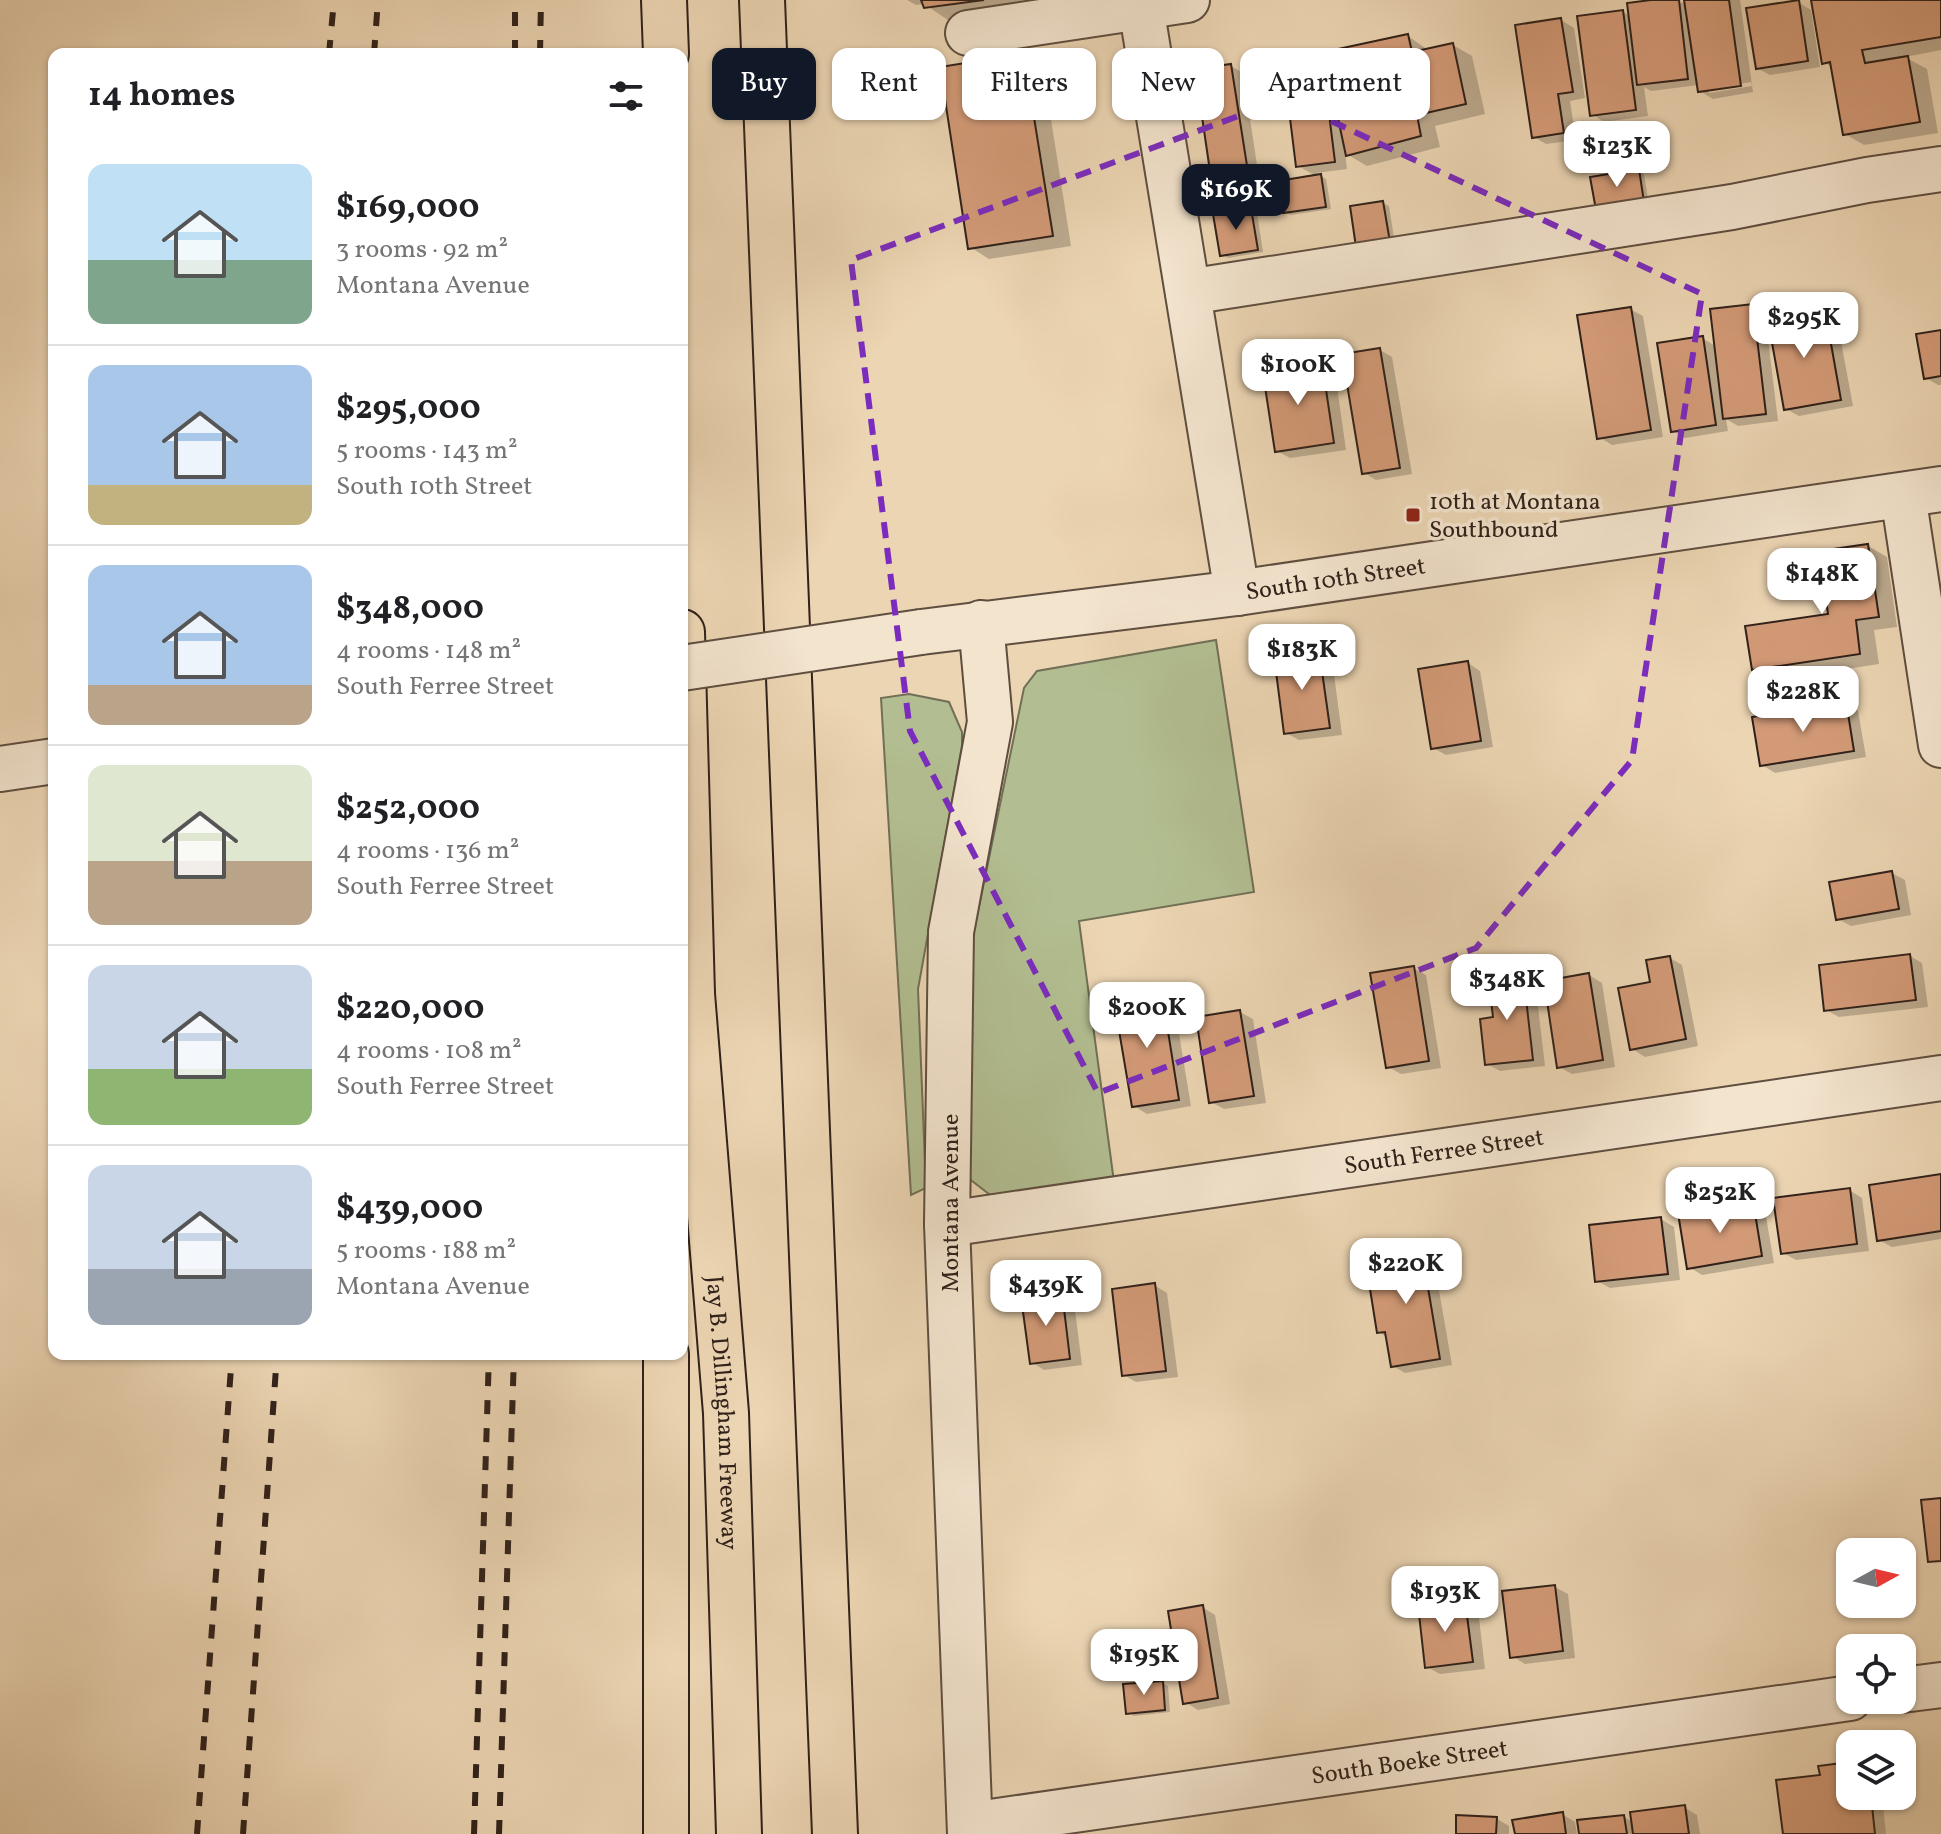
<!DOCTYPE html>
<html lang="en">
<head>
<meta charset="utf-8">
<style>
  :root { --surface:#fff; --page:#f6f6f6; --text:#202124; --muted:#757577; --line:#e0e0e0; --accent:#111827 }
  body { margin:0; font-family:Vollkorn,serif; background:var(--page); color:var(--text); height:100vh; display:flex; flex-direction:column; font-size:30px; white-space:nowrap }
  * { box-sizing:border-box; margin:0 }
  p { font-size:26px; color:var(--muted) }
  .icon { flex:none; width:44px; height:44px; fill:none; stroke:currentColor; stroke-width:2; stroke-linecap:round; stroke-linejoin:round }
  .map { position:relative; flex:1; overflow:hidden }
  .side { position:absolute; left:48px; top:48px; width:640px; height:1312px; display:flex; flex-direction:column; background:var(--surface); border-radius:16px; box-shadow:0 2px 6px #0004 }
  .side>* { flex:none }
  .hud { position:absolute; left:712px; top:48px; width:760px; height:72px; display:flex; gap:16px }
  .needle { width:52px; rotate:82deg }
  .tools { position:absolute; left:1836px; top:1538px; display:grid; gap:16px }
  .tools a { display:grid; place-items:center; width:80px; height:80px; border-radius:16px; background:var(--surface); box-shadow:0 2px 6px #0004; font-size:40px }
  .price { position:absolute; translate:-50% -68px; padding:0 18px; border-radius:16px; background:#fff; color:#222; font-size:26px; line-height:52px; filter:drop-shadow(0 2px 4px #0008) }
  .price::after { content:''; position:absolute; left:50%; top:48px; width:24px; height:18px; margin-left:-12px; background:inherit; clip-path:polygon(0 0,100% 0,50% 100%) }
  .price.selected { background:var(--accent); color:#fff }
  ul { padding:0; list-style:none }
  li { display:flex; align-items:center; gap:24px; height:200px; padding:0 40px }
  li+li { border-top:2px solid var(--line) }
  li span { display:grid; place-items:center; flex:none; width:224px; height:160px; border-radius:16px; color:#555 }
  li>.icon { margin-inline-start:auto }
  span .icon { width:96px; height:96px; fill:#fffc; stroke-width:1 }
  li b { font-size:34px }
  h2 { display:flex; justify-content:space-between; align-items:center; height:96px; padding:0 40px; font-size:34px }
  .tag { padding:0 28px; border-radius:16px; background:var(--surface); box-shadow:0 2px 6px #0004; font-size:28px; line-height:72px }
  .tag.selected { background:var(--accent); color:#fff }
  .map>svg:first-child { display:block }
  .green { fill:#b2be91; stroke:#717056; stroke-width:2 }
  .shadow { fill:#0003; fill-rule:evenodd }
  .building { fill:#d39a77; stroke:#30211a; stroke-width:2 }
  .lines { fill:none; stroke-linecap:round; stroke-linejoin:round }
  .minor-casing { stroke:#5f4e40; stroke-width:48 }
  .highway-casing { stroke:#30211a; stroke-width:48 }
  .minor { stroke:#f3e4ce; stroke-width:44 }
  .highway { stroke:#ecd5b3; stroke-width:44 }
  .rail { stroke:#30211a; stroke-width:6; stroke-dasharray:14 14; stroke-linecap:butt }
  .minor-bridge-casing { stroke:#5f4e40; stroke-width:48; stroke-linecap:butt }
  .minor-bridge { stroke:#f3e4ce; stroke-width:44 }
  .marked { fill:none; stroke:#7b2cbf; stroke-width:6; stroke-dasharray:16 10; stroke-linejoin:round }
  .poi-dot { fill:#8f2418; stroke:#f3e4ce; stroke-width:3 }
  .labels { text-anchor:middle; stroke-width:7; stroke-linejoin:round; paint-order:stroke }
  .poi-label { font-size:24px; fill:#30211a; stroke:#f3e4ce; text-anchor:start }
  .street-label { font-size:24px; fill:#30211a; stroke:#f3e4ce }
</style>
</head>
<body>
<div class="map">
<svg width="1941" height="1834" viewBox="0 0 1941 1834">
  <rect width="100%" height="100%" fill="#ecd5b3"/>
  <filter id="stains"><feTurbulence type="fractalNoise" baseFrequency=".0025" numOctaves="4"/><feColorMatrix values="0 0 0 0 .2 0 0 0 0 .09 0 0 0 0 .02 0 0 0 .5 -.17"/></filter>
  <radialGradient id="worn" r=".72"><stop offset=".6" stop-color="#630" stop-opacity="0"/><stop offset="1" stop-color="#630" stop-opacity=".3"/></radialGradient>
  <g class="green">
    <path d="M1216,640L1254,892L1079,921L1114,1182L994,1198L967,1177V965L1024,688L1037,671Z"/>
    <path d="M909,694L949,702L962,732V746L918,989L926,1188L911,1195L881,698Z"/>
  </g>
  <g class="shadow">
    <path d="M907,0H1105L951,22L924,4L916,5Z"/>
    <path d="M1668,0L1687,4L1686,0H1740L1753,92L1713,99L1700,91L1699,85L1651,91L1644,87L1648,116L1604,122L1592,114L1623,12L1630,16ZM1751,82L1752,86L1709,93V89Z"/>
    <path d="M1816,0H1941V50L1905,57L1927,69L1938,133L1864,145L1845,134L1833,68L1824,62Z"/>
    <path d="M1798,2L1811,10L1820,67L1770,75L1757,68Z"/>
    <path d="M1561,20L1574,28L1585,98L1570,101L1576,140L1546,144L1534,137Z"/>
    <path d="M1408,36L1428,50L1453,45L1472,56L1485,114L1435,126L1440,147L1367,166L1345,153L1347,169L1316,173L1326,179L1331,209L1291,215L1285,212L1316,176L1298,166L1320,51L1326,54Z"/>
    <path d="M996,60L1016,72L1018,84L1028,82L1047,94L1071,246L989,259L970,247Z"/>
    <path d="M1231,66L1243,73L1259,178L1226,184L1213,176Z"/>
    <path d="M1638,171L1644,174L1649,205L1603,212Z"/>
    <path d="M1383,203L1389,206L1395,244L1358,246Z"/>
    <path d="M1251,210L1257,213L1263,252L1228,258L1222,255Z"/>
    <path d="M1752,306L1765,314L1778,421L1738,426L1726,419L1728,431L1685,438L1673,431L1702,338L1717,347Z"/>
    <path d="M1630,309L1643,316L1663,437L1612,445L1599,437Z"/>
    <path d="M1824,312L1837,320L1853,406L1799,416L1786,409Z"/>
    <path d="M1941,332V385H1938L1926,378Z"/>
    <path d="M1380,350L1392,357L1412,474L1376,480L1364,473Z"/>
    <path d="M1281,365L1290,370L1322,365L1335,373L1346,450L1290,458L1277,451Z"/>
    <path d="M1868,546L1887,557L1897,627L1874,630L1879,664L1774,680L1754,668L1831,616Z"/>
    <path d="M1319,652L1332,659L1342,735L1299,740L1286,733Z"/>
    <path d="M1468,663L1480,671L1493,747L1446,755L1433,748Z"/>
    <path d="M1845,703L1858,711L1866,757L1775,773L1762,765Z"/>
    <path d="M1892,873L1905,880L1911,915L1851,926L1838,919Z"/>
    <path d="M1910,956L1922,963L1928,1007L1839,1017L1826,1010Z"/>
    <path d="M1670,958L1682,965L1698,1046L1645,1057L1632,1049Z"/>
    <path d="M1413,968L1426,975L1441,1068L1401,1074L1388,1067Z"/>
    <path d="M1523,974L1535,982L1545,1066L1500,1071L1487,1064L1496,1019Z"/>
    <path d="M1589,975L1602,983L1615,1067L1572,1074L1559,1067Z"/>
    <path d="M1162,996L1174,1003L1191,1106L1147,1114L1134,1106Z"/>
    <path d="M1240,1012L1253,1019L1266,1103L1224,1109L1211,1102Z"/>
    <path d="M1941,1176V1239L1892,1247L1879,1240Z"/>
    <path d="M1849,1190L1862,1198L1869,1251L1796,1260L1783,1253Z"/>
    <path d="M1753,1203L1765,1211L1774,1263L1702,1275L1689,1267Z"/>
    <path d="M1661,1219L1674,1227L1680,1280L1610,1288L1597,1281Z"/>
    <path d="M1419,1242L1432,1250L1452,1365L1405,1373L1393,1366L1388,1338L1379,1332L1390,1287Z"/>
    <path d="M1154,1285L1167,1293L1178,1377L1136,1382L1124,1375Z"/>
    <path d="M1062,1294L1074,1302L1082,1365L1044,1370L1031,1362Z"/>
    <path d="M1555,1587L1568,1594L1575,1658L1525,1664L1512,1656Z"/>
    <path d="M1465,1602L1478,1609L1485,1669L1440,1674L1427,1667Z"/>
    <path d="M1202,1607L1215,1615L1230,1704L1198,1710L1185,1702Z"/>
    <path d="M1162,1683L1168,1686L1170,1712L1134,1716L1128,1712Z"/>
    <path d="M1850,1764V1796H1882L1886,1834H1785L1822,1777Z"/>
    <path d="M1684,1807L1697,1815L1700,1834H1581L1624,1817L1634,1823Z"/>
    <path d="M1562,1814L1575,1822L1577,1834H1517Z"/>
    <path d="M1497,1819L1509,1826V1834H1458Z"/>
  </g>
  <g class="building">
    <path d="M921,0H984L924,8Z"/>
    <path d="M1651,0H1679L1688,79L1637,85L1627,3Z"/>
    <path d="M1684,0H1729L1741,86L1698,92Z"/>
    <path d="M1799,0L1808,61L1756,69L1746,8Z"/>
    <path d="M1811,0H1941V37L1862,50L1865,63L1908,56L1920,122L1843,135L1830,62L1822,64Z"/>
    <path d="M1623,10L1636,110L1590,116L1577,16Z"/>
    <path d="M1561,18L1573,92L1558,94L1564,133L1532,138L1515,25Z"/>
    <path d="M1408,34L1412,52L1453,43L1466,104L1417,115L1421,136L1346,156L1324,52Z"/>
    <path d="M1321,49L1335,162L1296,167L1282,53Z"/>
    <path d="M997,58L1001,85L1028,80L1053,236L968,249L940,67Z"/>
    <path d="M1231,64L1248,172L1211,178L1195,69Z"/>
    <path d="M1639,169L1644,202L1596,210L1590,177Z"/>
    <path d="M1321,174L1326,207L1283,213L1278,181Z"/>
    <path d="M1383,201L1390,242L1356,247L1350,206Z"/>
    <path d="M1251,208L1258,250L1220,256L1213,214Z"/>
    <path d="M1753,304L1766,414L1723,419L1710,309Z"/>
    <path d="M1631,307L1651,430L1597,439L1577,315Z"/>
    <path d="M1825,310L1841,400L1784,410L1768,320Z"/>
    <path d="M1941,330V376L1924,379L1916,334Z"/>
    <path d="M1703,336L1716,425L1671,432L1657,343Z"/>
    <path d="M1380,348L1400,468L1362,474L1342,354Z"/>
    <path d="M1282,363L1283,369L1322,363L1334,443L1275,452L1262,367Z"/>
    <path d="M1868,544L1879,617L1856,620L1860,654L1752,670L1745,626L1828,614L1819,551Z"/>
    <path d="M1319,650L1330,728L1284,734L1274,656Z"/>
    <path d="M1468,661L1481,741L1431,749L1418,669Z"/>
    <path d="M1846,701L1854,751L1760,766L1752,717Z"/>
    <path d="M1892,871L1899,909L1836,920L1829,882Z"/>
    <path d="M1910,954L1916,1000L1824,1011L1819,965Z"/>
    <path d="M1670,956L1686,1039L1630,1050L1618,988L1650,982L1646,960Z"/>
    <path d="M1414,966L1429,1061L1386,1068L1370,973Z"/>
    <path d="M1523,972L1533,1060L1485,1065L1480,1019L1493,1017L1488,976Z"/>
    <path d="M1589,973L1603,1060L1557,1068L1544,981Z"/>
    <path d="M1162,994L1179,1100L1132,1107L1114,1001Z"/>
    <path d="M1240,1010L1254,1096L1209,1103L1196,1017Z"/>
    <path d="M1941,1174V1231L1877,1241L1869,1185Z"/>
    <path d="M1850,1188L1857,1244L1781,1254L1773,1198Z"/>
    <path d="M1753,1201L1762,1256L1687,1269L1678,1213Z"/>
    <path d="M1661,1217L1668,1274L1595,1282L1589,1225Z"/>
    <path d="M1420,1240L1440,1359L1391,1367L1385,1332L1377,1333L1370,1289L1387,1286L1381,1247Z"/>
    <path d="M1155,1283L1166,1371L1122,1376L1112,1289Z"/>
    <path d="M1062,1292L1070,1359L1030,1364L1021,1297Z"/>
    <path d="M1941,1498V1561L1928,1562L1921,1500Z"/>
    <path d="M1555,1585L1563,1651L1510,1658L1502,1591Z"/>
    <path d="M1465,1600L1473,1662L1425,1668L1418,1605Z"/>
    <path d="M1203,1605L1218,1698L1183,1704L1168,1611Z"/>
    <path d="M1163,1681L1165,1710L1126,1714L1123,1684Z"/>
    <path d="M1850,1762V1796H1871L1875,1834H1783L1776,1780L1820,1775L1818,1766Z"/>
    <path d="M1685,1805L1689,1834H1633L1630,1812Z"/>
    <path d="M1563,1812L1566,1834H1515L1512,1820Z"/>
    <path d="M1456,1815L1497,1817L1496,1834H1456Z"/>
    <path d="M1624,1815L1627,1834H1579L1577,1820Z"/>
  </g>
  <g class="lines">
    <g class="minor-casing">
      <g id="minor">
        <path d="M1141,7L1237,593"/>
        <path d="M968,33L1187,0"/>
        <path d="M1188,292L1732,207L1867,180L1941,169"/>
        <path d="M1903,495L1941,745"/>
        <path id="s1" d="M921,632L1237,593L1941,489"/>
        <path d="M0,769L54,761"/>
        <path id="s2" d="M947,1224L1941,1078"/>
        <path d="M1902,1690L1941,1685"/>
        <path id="s3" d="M970,1825L1850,1698"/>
        <path d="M970,1834L947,1224L951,932L990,722L981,623"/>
      </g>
    </g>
    <g class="highway-casing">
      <g id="highway">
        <path d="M664,0L666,54"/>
        <path d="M762,0L835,1834"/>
        <path d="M682,632L692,994L690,1022"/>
        <path id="s4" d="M692,994L726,1413L739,1834"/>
        <path d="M666,1834V1354"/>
      </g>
    </g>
    <use href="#minor" class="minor"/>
    <use href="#highway" class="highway"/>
    <g class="rail">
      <path d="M329,54L334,0"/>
      <path d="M374,54L378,0"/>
      <path d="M515,54V0"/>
      <path d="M540,54L541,0"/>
      <path d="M197,1834L232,1354"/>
      <path d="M243,1834L277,1354"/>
      <path d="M474,1834L489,1354"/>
      <path d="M499,1834L514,1354"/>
    </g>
    <g class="minor-bridge-casing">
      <path id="minor-bridge" d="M682,668L921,632"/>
    </g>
    <use href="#minor-bridge" class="minor-bridge"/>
  </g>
  <path class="marked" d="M1284,99L1702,294L1632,760L1476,948L1098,1093L910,731L851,260Z"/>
  <rect class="poi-dot" x="1405" y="507" width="16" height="16" rx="4"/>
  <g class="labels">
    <g class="poi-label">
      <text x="1429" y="509">10th at Montana<tspan x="1429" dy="28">Southbound</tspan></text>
    </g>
    <g class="street-label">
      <text dy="8" stroke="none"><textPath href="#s1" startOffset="418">South 10th Street</textPath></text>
      <text dy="8" stroke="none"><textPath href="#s2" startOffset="502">South Ferree Street</textPath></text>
      <text transform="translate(950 1203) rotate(-90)" y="8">Montana Avenue</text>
      <text dy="8" stroke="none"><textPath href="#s4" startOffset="420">Jay B. Dillingham Freeway</textPath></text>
      <text dy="8" stroke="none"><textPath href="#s3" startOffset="444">South Boeke Street</textPath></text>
    </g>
  </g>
  <rect width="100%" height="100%" filter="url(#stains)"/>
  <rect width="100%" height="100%" fill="url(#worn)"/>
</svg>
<div class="tools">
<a><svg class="needle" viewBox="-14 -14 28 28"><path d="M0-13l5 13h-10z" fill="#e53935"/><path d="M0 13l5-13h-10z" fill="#757577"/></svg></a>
<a><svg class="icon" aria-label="locate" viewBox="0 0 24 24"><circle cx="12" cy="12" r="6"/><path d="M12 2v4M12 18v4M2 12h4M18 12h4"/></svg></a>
<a><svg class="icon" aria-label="layers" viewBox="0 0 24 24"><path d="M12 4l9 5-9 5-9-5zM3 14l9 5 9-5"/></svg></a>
</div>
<b class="price" style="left:1617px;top:189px">$123K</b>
<b class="price selected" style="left:1236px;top:232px">$169K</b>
<b class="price" style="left:1804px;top:360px">$295K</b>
<b class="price" style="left:1298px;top:407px">$100K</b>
<b class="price" style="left:1822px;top:616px">$148K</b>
<b class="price" style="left:1302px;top:692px">$183K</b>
<b class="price" style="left:1803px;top:734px">$228K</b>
<b class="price" style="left:1507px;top:1022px">$348K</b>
<b class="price" style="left:1147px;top:1050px">$200K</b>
<b class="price" style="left:1720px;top:1235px">$252K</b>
<b class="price" style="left:1406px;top:1306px">$220K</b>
<b class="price" style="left:1046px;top:1328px">$439K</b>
<b class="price" style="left:1445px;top:1634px">$193K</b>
<b class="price" style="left:1144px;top:1697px">$195K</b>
<div class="hud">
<a class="tag selected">Buy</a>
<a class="tag">Rent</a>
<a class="tag">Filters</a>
<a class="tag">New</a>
<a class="tag">Apartment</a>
</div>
<section class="side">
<h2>14 homes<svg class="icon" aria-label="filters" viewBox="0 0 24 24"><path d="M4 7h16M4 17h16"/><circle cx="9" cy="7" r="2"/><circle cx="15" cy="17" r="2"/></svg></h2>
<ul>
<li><span style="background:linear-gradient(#bfe0f5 60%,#7fa58c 0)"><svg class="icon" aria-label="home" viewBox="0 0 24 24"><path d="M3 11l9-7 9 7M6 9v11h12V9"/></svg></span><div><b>$169,000</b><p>3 rooms · 92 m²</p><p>Montana Avenue</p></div></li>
<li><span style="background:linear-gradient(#a9c7e8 75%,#c2b280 0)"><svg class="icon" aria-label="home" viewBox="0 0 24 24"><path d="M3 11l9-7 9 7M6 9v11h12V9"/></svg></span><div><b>$295,000</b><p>5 rooms · 143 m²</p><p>South 10th Street</p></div></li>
<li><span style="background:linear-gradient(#a9c7e8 75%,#b9a48a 0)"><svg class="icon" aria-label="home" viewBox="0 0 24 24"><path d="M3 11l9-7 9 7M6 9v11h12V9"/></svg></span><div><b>$348,000</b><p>4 rooms · 148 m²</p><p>South Ferree Street</p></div></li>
<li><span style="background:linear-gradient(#dfe7d0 60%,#b9a48a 0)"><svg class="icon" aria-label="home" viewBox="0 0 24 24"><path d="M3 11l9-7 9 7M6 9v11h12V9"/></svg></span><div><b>$252,000</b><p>4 rooms · 136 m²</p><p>South Ferree Street</p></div></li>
<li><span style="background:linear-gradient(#c9d6e8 65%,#8fb573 0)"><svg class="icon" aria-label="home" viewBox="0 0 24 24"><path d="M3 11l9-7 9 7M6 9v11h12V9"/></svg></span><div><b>$220,000</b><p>4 rooms · 108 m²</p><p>South Ferree Street</p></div></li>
<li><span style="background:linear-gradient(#c9d6e8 65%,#9aa5b1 0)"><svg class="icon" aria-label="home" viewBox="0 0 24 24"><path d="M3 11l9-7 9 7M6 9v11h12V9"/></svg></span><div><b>$439,000</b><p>5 rooms · 188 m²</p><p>Montana Avenue</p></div></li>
</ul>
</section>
</div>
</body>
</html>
